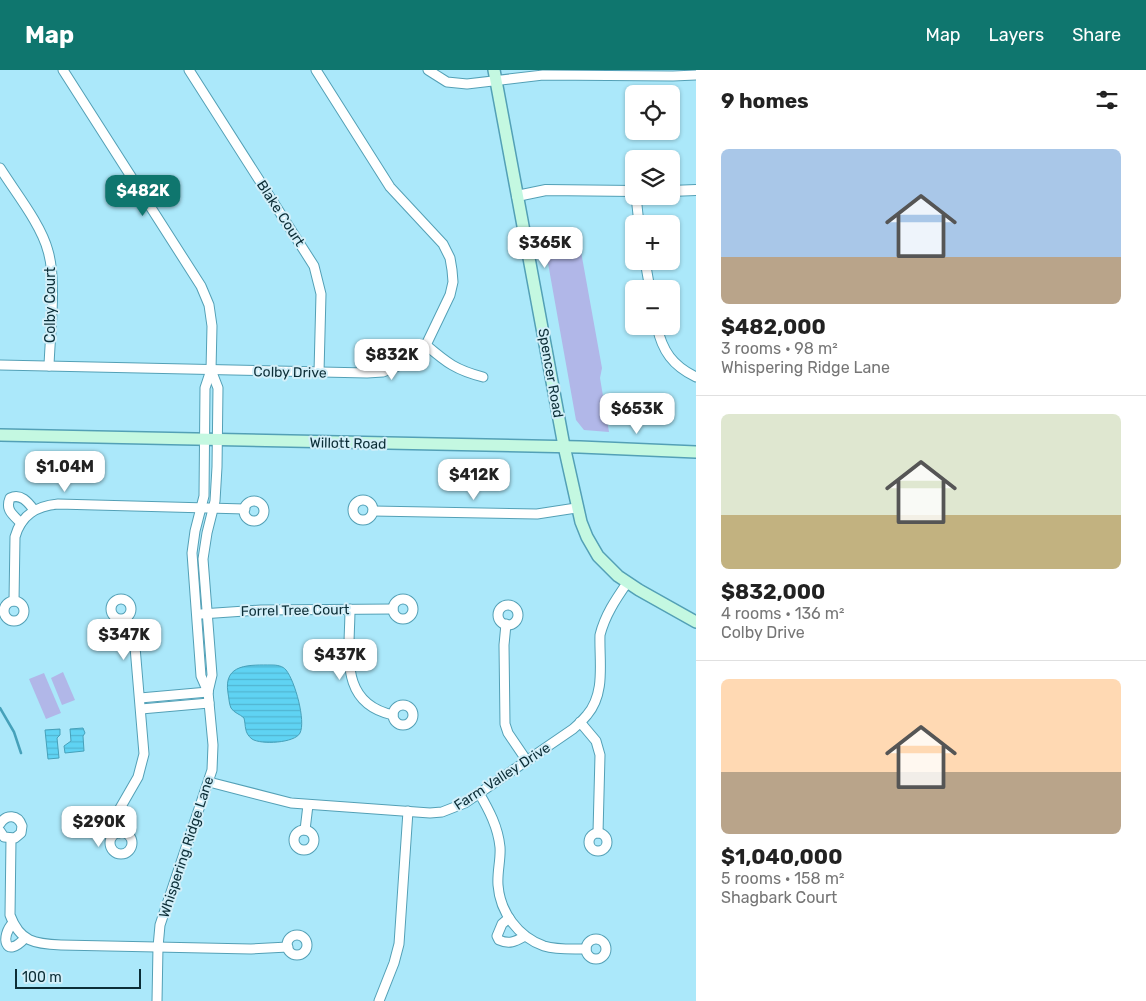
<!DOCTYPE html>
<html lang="en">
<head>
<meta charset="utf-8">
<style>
  :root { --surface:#fff; --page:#f2f2f2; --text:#222; --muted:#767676; --line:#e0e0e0; --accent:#0f766e }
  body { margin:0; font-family:Rubik,sans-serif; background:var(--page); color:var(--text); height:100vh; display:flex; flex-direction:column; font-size:19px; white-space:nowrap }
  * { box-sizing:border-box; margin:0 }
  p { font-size:16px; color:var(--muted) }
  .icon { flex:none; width:28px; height:28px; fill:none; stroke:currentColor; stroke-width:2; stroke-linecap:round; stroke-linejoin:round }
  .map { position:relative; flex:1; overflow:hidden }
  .drawer { display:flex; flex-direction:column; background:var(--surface); width:450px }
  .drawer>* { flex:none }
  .controls { position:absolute; left:625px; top:15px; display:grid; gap:10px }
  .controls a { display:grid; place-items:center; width:55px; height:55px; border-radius:8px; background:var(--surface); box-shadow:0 1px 4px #0004; font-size:25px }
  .scale { position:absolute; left:15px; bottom:12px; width:126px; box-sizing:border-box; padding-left:5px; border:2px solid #0b2d36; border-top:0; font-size:14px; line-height:18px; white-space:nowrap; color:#0b2d36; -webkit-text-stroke:4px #d2eff9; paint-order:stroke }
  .price { position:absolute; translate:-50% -42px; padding:0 11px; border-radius:10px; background:#fff; color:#222; font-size:16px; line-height:32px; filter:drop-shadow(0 1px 2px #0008) }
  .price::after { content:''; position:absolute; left:50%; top:30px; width:15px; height:11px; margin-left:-8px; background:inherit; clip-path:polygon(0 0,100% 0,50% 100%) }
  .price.current { background:var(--accent); color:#fff }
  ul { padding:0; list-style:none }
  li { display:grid; align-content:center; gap:10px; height:265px; padding:0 25px }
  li+li { border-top:1px solid var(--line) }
  li span { display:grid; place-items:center; height:155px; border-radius:8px; color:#555 }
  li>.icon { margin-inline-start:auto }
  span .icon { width:90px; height:90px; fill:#fffc; stroke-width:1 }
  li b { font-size:21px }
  h2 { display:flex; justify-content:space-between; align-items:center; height:60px; padding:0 25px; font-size:21px }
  header { display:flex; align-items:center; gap:30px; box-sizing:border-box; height:70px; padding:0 25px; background:var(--accent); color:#fff }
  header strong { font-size:24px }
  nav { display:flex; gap:28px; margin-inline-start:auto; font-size:18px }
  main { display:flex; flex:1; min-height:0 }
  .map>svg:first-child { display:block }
  .park { fill:#b1b7e8 }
  .water { fill:url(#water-rules); stroke:#46a1ba }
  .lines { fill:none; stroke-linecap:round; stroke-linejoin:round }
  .stream { stroke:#46a1ba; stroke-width:2.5 }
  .minor-casing { stroke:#53a0b6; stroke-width:11 }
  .tertiary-casing { stroke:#53a0b6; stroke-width:12 }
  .secondary-casing { stroke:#53a0b6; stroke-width:14 }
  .minor { stroke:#fff; stroke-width:9 }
  .tertiary { stroke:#fff; stroke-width:10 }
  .secondary { stroke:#c4f8e1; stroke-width:11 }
  .labels { text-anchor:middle; stroke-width:4; stroke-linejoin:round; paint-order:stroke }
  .street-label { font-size:14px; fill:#0b2d36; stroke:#d2eff9 }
</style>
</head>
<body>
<header>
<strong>Map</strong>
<nav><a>Map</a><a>Layers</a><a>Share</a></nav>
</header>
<main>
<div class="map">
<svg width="696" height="931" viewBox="0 0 696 931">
  <defs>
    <pattern id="water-rules" width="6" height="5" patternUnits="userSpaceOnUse" patternTransform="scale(1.25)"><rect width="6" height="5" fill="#5fd3f3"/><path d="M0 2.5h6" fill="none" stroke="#51b5d1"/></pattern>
  </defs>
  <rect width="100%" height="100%" fill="#abe8fa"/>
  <g class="park">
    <path d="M580,176L602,298L600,308L609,362L584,360L576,350L546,182Z"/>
    <path d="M63,602L75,630L62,635L51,608Z"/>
    <path d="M44,603L61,643L46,649L29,609Z"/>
  </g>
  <g class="water">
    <path d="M272,595C277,595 283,596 286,600C295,611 306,651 300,663C295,673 261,675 252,669C244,663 246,656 244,648C240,644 234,643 231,638C229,634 229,628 228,623C223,593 250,595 272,595Z"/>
    <path d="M83,658L85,663L83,666L84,681L65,683L64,676L71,671L70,659Z"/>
    <path d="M60,659V665L57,668L59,688L48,689L45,660Z"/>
  </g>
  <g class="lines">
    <path class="stream" d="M0,638L14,662L21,683"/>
    <g class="minor-casing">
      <g id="minor">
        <path d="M63,0L201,216L209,235L212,256L211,300L205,318L204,426L195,461L192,483L201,606L208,622L213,675L212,700L160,855L158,877L157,931"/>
        <path d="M189,0L314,196L321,224L319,302"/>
        <path d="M428,0L447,12L467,14L543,5L673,6L696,5"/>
        <path d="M0,98C15,122 41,154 48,181C57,211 50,264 49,296"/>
        <path d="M636,126L639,154"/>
        <path d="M645,191L650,219"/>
        <path d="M657,256C662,281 673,296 696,307"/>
        <path d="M426,275C447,293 456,300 483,307"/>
        <path d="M0,295L367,303L383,302L398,296L412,289L426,275L450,225L453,212L452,200L450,188L443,174L390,117L316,0"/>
        <circle cx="363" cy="440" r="10"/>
        <circle cx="254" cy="441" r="10"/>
        <path d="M373,441L537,444L576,438"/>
        <path d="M21,453C13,445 5,440 10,428C21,423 28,432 34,440"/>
        <circle cx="403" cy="539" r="10"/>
        <circle cx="121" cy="539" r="10"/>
        <path d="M14,531L15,467C21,445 36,436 58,434L245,439"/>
        <circle cx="14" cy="541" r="10"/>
        <circle cx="508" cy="545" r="10"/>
        <path d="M350,539C350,582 338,633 393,645"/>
        <path d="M201,544L261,540L393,539"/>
        <path d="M506,554L504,575L505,654L508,663L527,691"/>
        <path d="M208,622L212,605L203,489L207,463L215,431L217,397L218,318L211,300"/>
        <path d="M140,628L208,622"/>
        <circle cx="403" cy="645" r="10"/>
        <path d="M141,639L209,633"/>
        <path d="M580,652L596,671L600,685L598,763"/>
        <path d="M209,712L291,733L430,743L442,742L465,733L573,659C578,655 583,650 587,645C606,623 599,591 600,565C605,545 616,529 627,513"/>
        <path d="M479,723C489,740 498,757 500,777C501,789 497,802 498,815C500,842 518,867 544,876C557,880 572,879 586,879"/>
        <path d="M0,754C6,744 18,744 22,756L21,763L15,768L4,767L0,761"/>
        <circle cx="304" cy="770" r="10"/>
        <path d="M305,760L308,735"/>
        <circle cx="121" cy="773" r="11"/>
        <circle cx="598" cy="772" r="9"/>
        <path d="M119,763L117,748L119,740L138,707L144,684L134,565L126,548"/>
        <path d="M11,769L10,845C20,872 35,874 61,875L251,879L288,877"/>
        <path d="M509,848L502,854L497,866L499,870C510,875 516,871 525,866"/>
        <path d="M13,853C0,866 5,890 25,868"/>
        <circle cx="297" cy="875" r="10"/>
        <circle cx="596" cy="879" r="10"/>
        <path d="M379,931L394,893L399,874L408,741"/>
      </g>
    </g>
    <g class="tertiary-casing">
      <g id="tertiary">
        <path d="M671,121L696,120"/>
        <path d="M517,126L546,120L634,121"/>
      </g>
    </g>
    <g class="secondary-casing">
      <g id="secondary">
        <path d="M494,0L564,376L581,452L587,467L598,486L618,506L639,520L696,552"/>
        <path d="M0,365L580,377L696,382"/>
      </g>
    </g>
    <use href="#minor" class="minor"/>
    <use href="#tertiary" class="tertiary"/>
    <use href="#secondary" class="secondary"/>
  </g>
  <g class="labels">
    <g class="street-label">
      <text transform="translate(281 143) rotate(57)" y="5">Blake Court</text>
      <text transform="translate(50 235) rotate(-90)" y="5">Colby Court</text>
      <text transform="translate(290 302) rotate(1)" y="5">Colby Drive</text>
      <text transform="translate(551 303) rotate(80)" y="5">Spencer Road</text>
      <text transform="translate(348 373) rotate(1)" y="5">Willott Road</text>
      <text transform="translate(295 540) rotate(-1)" y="5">Forrel Tree Court</text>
      <text transform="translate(502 706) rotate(-33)" y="5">Farm Valley Drive</text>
      <text transform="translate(186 777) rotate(-72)" y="5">Whispering Ridge Lane</text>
    </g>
  </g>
</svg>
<div class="controls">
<a><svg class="icon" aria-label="locate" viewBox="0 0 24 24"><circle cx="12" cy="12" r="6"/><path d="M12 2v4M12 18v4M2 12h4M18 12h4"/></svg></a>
<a><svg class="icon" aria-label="layers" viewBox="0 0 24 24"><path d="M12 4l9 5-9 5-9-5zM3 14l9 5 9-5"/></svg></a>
<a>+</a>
<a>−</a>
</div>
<div class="scale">100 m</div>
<b class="price current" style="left:143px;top:147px">$482K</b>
<b class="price" style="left:545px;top:199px">$365K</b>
<b class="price" style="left:392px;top:311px">$832K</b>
<b class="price" style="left:637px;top:365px">$653K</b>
<b class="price" style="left:65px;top:423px">$1.04M</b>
<b class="price" style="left:474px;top:431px">$412K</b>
<b class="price" style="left:124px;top:591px">$347K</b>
<b class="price" style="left:340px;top:611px">$437K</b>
<b class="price" style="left:99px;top:778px">$290K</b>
</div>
<section class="drawer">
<h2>9 homes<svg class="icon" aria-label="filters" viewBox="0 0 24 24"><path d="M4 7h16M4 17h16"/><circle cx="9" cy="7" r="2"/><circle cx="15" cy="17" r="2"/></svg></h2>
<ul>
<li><span style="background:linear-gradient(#a9c7e8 70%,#b9a48a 0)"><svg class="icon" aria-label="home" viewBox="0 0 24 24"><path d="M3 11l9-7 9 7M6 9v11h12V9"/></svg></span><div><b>$482,000</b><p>3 rooms · 98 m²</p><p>Whispering Ridge Lane</p></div></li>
<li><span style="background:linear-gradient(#dfe7d0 65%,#c2b280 0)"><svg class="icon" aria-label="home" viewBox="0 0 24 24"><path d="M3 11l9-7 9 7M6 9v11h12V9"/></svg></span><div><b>$832,000</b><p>4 rooms · 136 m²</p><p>Colby Drive</p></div></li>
<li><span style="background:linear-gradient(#ffd9b3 60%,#b9a48a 0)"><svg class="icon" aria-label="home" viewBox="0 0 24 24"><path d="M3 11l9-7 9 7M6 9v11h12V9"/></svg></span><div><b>$1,040,000</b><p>5 rooms · 158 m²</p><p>Shagbark Court</p></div></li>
</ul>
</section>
</main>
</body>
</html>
